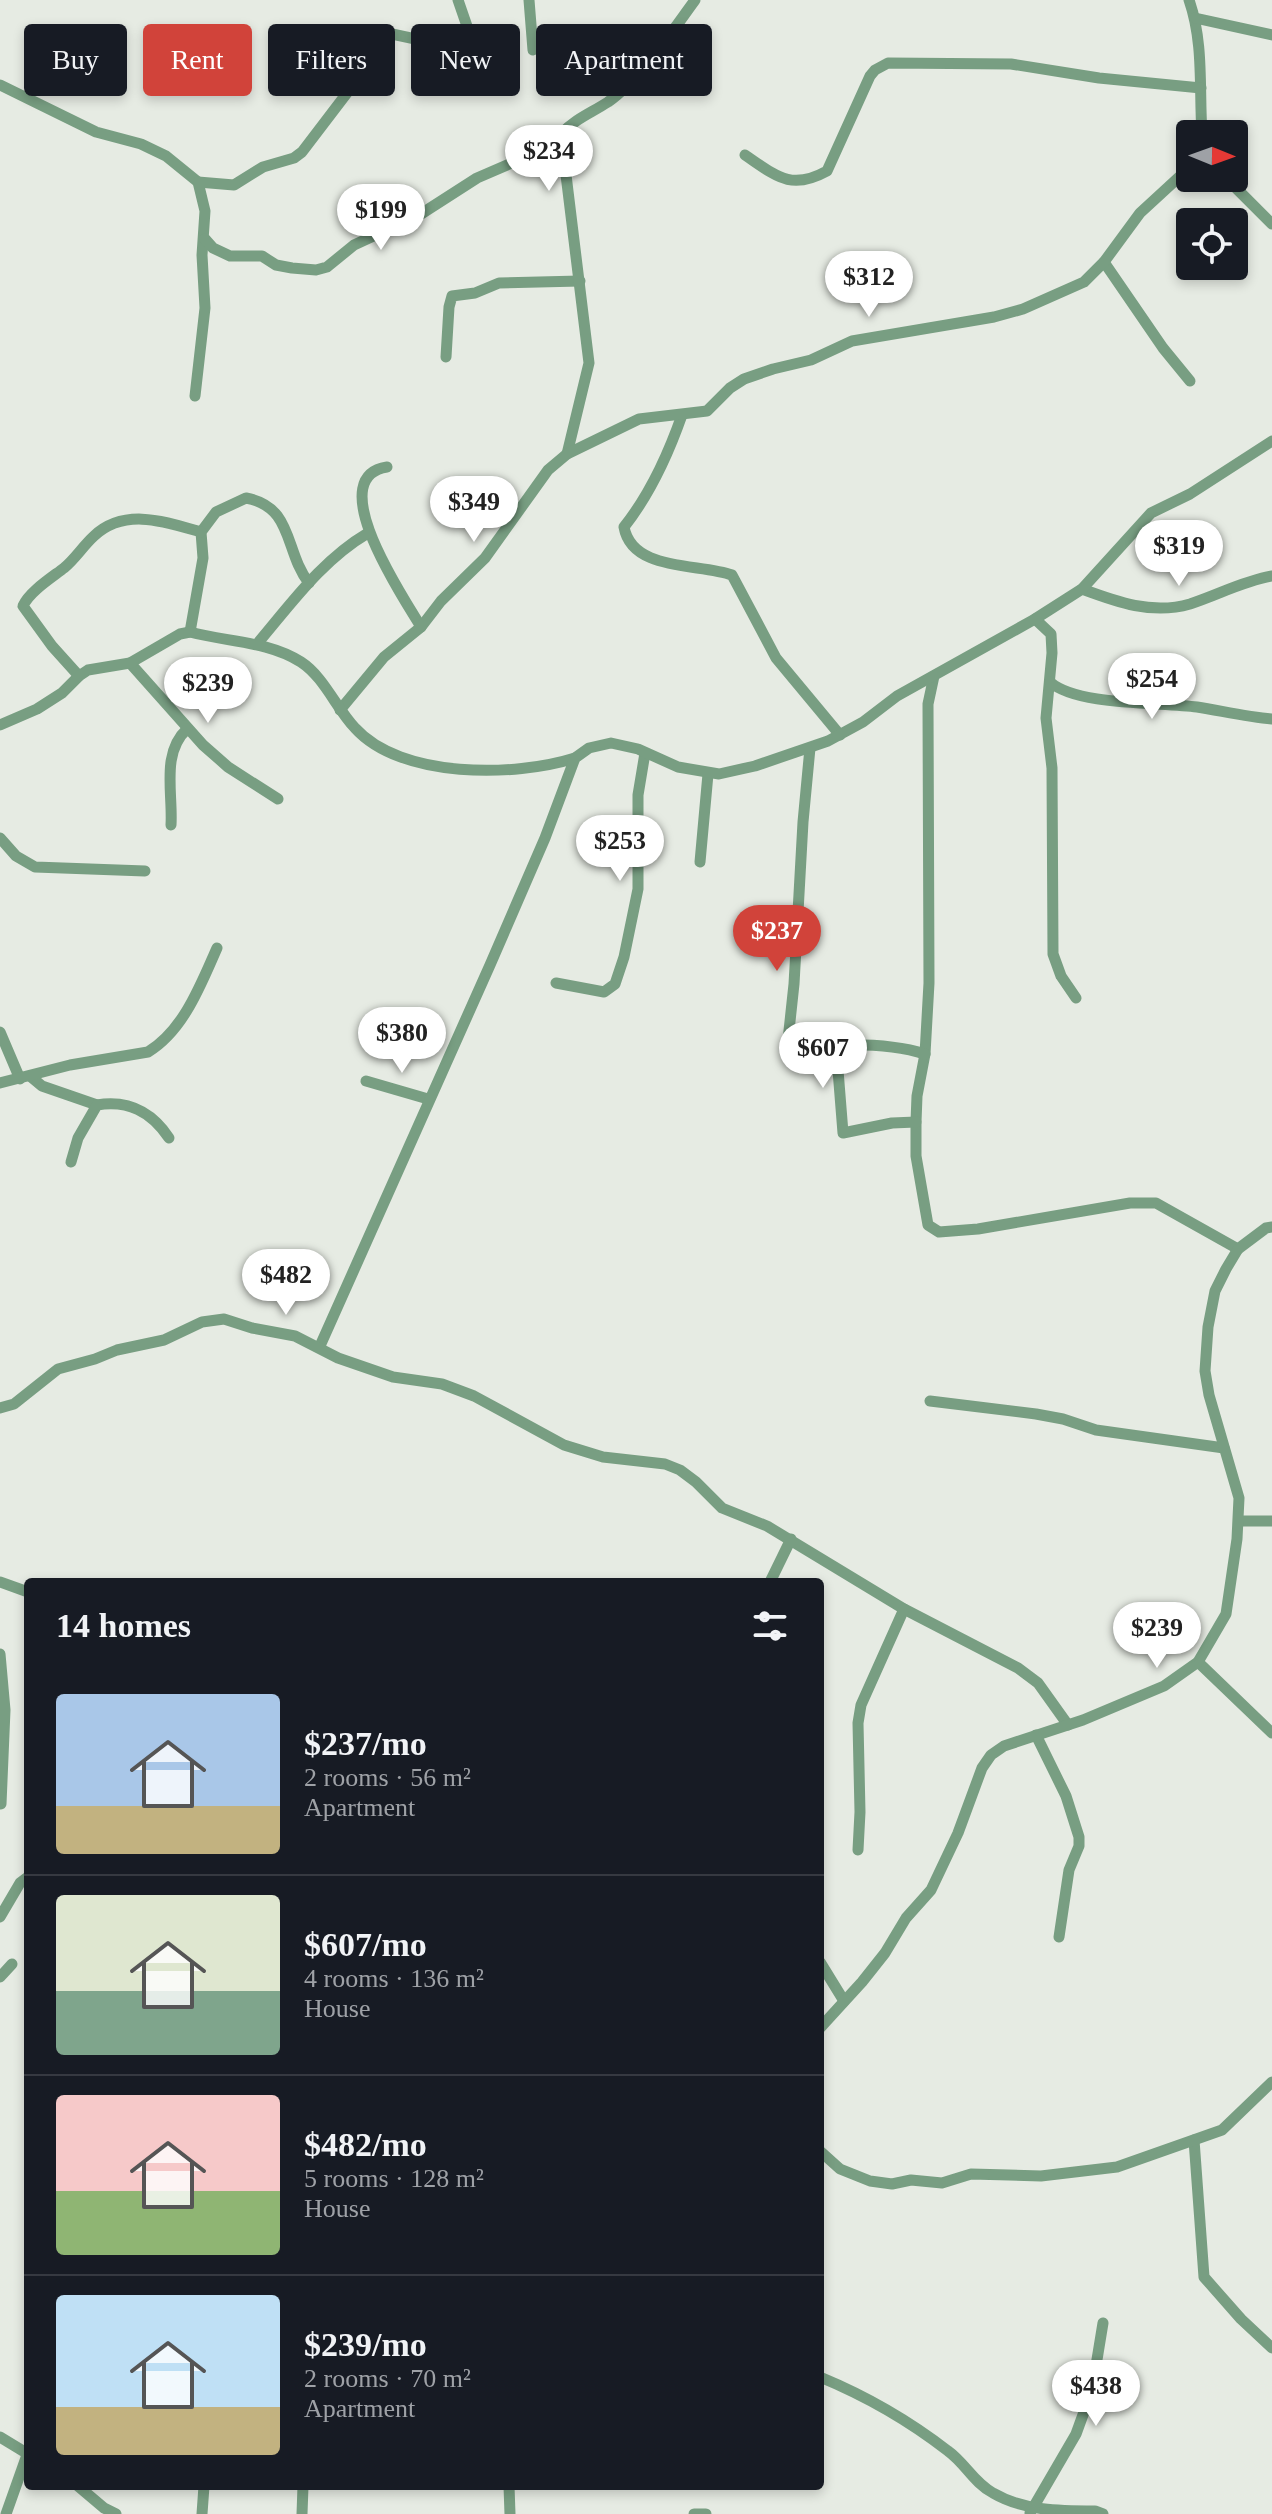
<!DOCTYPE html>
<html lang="en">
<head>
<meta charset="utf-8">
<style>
  :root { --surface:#171b24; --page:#20242c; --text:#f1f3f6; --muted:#9ea1a6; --line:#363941; --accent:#d1433a }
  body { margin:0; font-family:Georgia,serif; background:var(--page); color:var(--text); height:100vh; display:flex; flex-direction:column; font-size:30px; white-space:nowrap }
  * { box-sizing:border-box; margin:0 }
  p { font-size:26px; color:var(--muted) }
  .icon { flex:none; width:44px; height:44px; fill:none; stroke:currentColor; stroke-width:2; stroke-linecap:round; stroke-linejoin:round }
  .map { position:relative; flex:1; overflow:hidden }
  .details { position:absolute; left:24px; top:1578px; width:800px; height:912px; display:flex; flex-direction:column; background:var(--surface); border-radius:8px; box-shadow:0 4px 12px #0003 }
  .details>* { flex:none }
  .guide { position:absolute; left:24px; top:24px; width:800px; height:72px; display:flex; gap:16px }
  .needle { width:52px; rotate:91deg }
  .buttons { position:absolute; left:1176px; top:120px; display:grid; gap:16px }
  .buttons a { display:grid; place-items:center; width:72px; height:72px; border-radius:8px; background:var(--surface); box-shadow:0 4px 12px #0003; font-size:40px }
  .price { position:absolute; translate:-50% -68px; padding:0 18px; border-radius:28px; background:#fff; color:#222; font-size:26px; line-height:52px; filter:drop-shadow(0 2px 4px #0008) }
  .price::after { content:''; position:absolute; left:50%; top:48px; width:24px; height:18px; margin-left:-12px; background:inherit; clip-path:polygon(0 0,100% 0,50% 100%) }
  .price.active { background:var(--accent); color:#fff }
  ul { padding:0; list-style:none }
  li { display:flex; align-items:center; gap:24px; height:200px; padding:0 32px }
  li+li { border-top:2px solid var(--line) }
  li span { display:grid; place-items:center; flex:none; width:224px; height:160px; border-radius:8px; color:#555 }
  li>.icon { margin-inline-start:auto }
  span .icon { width:96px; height:96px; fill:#fffc; stroke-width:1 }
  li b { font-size:34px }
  h2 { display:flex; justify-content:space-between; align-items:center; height:96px; padding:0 32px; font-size:34px }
  .tag { padding:0 28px; border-radius:8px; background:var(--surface); box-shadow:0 4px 12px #0003; font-size:28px; line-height:72px }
  .tag.active { background:var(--accent); color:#fff }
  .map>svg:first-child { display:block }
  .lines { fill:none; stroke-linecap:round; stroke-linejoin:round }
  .street { stroke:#789e82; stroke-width:11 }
</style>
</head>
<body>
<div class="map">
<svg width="1272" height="2514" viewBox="0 0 1272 2514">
  <rect width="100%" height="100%" fill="#e6ebe3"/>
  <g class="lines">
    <g class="street">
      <path d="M529,0L533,50"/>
      <path d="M1189,0C1204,43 1199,89 1202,134"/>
      <path d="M1195,18L1272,35"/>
      <path d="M0,85L96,132L141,144L166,156L198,182L205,211L202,255L205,308L195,396"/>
      <path d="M745,155C776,176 791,191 827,171L870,76L875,70L888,63L1011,64L1099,78L1201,88"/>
      <path d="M1226,178L1272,224"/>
      <path d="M198,182L234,185L263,167L294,158L302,152L392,34L420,40L462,41L468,29L458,0"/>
      <path d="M205,239L213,248L230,256H262L276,265L292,268L316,270L327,267L354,245L421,214L477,178L560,142"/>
      <path d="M1104,262L1163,348L1190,381"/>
      <path d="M446,357L449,307L452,296L475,293L499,283L580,281"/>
      <path d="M682,415C668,455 651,493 624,527C632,572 700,563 732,575L776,658L840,735"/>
      <path d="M567,454L589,363L561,134C575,119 591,113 608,102C640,79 672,32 695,0"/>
      <path d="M387,467C321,477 405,600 421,627"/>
      <path d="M1082,589C1117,602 1152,615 1190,604C1218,595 1243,581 1272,576"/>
      <path d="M1035,619L1051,634L1052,653L1046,718L1052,768L1053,954L1061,976L1076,998"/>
      <path d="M190,632L203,558L201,532L216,512L246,498C294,507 284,551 309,583"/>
      <path d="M257,644C291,604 322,560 368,533"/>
      <path d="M130,663L203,745L228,767L278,799"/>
      <path d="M79,676L52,646L23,606C29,592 51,578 64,568C75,559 83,546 94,536C125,507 166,522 201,532"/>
      <path d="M934,676L928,704L929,983L925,1054L917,1096L916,1122V1156L928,1225L939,1232L978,1229L1130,1203H1156L1238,1249"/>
      <path d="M1050,682C1077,706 1160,702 1197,707C1222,711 1247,717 1272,719"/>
      <path d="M340,710L384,657L421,627L441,601L485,558L548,470L567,454L639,419L707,411L730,388L744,379L773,369L811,360L852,341L994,317L1023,309L1084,282L1104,262L1140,213L1190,167"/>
      <path d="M0,725L37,709L62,693L79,676L88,670L130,663L180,634L190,632C227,642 268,641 301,662C324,677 336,708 355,728C401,779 515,777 575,758"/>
      <path d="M810,748L803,822L794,984L788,1040C805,1049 819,1045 837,1045C867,1044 897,1045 925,1054"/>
      <path d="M171,825C173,793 161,753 187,729"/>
      <path d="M0,838L16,856L35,867L145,871"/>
      <path d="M700,862L708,774"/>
      <path d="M556,983L604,992L615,984L624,957L638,889V795L645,753"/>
      <path d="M0,1032L20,1079"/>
      <path d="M836,1045L843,1133L892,1123L916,1122"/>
      <path d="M30,1076L42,1086L97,1105"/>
      <path d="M366,1081L428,1099"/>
      <path d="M0,1083L70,1065L148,1052C184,1030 201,984 217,948"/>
      <path d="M71,1162L78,1138L97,1105C128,1100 151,1111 169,1138"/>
      <path d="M320,1346L490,965L545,838L575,758L589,748L611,743L638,749L678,767L719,774L755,766L828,741L863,722L897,696L1035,619L1082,589L1151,513L1190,494L1272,441"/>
      <path d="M930,1401L1036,1414L1063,1419L1096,1430L1224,1448"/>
      <path d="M0,1408L14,1404L58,1369L95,1359L117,1350L164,1340L202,1322L224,1319L252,1328L295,1336L338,1358L393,1377L442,1384L474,1396L564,1445L603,1457L665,1464L680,1470L696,1482L722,1508L767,1526L904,1609L1018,1668L1038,1683L1068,1725"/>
      <path d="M1239,1521H1272"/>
      <path d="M0,1582L28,1592"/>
      <path d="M770,1582L791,1539"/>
      <path d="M0,1654L5,1710L1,1804"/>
      <path d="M1198,1662L1272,1733"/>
      <path d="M1036,1735L1066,1796L1079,1837V1846L1069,1870L1059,1937"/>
      <path d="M858,1850L860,1812L858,1723L861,1705L904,1609"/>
      <path d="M0,1917L20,1883L28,1877"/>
      <path d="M820,1962L844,2001"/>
      <path d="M0,1977L12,1964"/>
      <path d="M820,2028L862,1982L885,1953L906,1918L931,1890L958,1833L982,1768L991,1755L1004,1746L1083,1720L1164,1686L1198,1662L1226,1614L1237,1539L1239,1498L1209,1395L1205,1371L1208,1327L1215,1291L1226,1269L1238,1249L1266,1228L1272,1227"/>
      <path d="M1194,2140L1204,2277L1241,2319L1272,2348"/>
      <path d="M820,2151L840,2169L870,2181L892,2184L911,2180L942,2183L971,2174L1041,2176L1117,2167L1222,2130L1272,2082"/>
      <path d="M820,2377C866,2396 908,2420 948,2451C965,2463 974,2483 993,2493C1024,2511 1060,2511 1095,2511L1103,2514"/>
      <path d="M0,2437L28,2454"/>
      <path d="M78,2486L104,2508L116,2514"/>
      <path d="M509,2486L510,2514"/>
      <path d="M1030,2513L1076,2434L1092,2390L1103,2323"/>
      <path d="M6,2514L28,2452"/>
      <path d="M202,2514L204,2486"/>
      <path d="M302,2514L303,2486"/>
      <path d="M694,2514H706"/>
    </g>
  </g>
</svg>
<div class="buttons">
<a><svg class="needle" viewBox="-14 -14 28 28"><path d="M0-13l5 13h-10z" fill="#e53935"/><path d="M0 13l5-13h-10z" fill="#9ea1a6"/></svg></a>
<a><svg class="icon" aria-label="locate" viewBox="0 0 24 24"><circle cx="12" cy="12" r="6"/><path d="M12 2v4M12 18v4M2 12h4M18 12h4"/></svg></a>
</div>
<b class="price" style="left:549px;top:193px">$234</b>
<b class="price" style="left:381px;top:252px">$199</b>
<b class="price" style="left:869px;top:319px">$312</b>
<b class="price" style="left:474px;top:544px">$349</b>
<b class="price" style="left:1179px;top:588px">$319</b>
<b class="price" style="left:1152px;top:721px">$254</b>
<b class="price" style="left:208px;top:725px">$239</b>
<b class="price" style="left:620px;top:883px">$253</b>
<b class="price active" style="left:777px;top:973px">$237</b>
<b class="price" style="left:402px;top:1075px">$380</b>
<b class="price" style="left:823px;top:1090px">$607</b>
<b class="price" style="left:286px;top:1317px">$482</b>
<b class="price" style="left:1157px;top:1670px">$239</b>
<b class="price" style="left:1096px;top:2428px">$438</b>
<div class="guide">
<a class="tag">Buy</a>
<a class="tag active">Rent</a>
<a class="tag">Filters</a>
<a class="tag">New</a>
<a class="tag">Apartment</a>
</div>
<section class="details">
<h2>14 homes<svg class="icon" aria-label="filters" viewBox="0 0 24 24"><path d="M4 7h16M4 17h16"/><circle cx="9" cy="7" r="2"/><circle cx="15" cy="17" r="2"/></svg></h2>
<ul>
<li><span style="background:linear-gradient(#a9c7e8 70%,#c2b280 0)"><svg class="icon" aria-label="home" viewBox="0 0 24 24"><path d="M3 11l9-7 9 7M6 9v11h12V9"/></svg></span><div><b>$237/mo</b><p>2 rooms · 56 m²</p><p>Apartment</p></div></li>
<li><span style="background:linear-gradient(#dfe7d0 60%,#7fa58c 0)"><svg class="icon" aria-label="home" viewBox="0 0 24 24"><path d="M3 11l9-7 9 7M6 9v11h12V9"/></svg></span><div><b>$607/mo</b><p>4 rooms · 136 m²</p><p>House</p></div></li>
<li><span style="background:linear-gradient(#f6c9c9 60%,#8fb573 0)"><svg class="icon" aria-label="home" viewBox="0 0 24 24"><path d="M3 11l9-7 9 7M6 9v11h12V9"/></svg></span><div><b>$482/mo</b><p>5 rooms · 128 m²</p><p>House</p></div></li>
<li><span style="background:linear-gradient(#bfe0f5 70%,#c2b280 0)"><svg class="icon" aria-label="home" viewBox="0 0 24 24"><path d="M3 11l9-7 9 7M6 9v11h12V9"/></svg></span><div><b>$239/mo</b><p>2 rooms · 70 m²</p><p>Apartment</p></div></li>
</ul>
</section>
</div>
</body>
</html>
